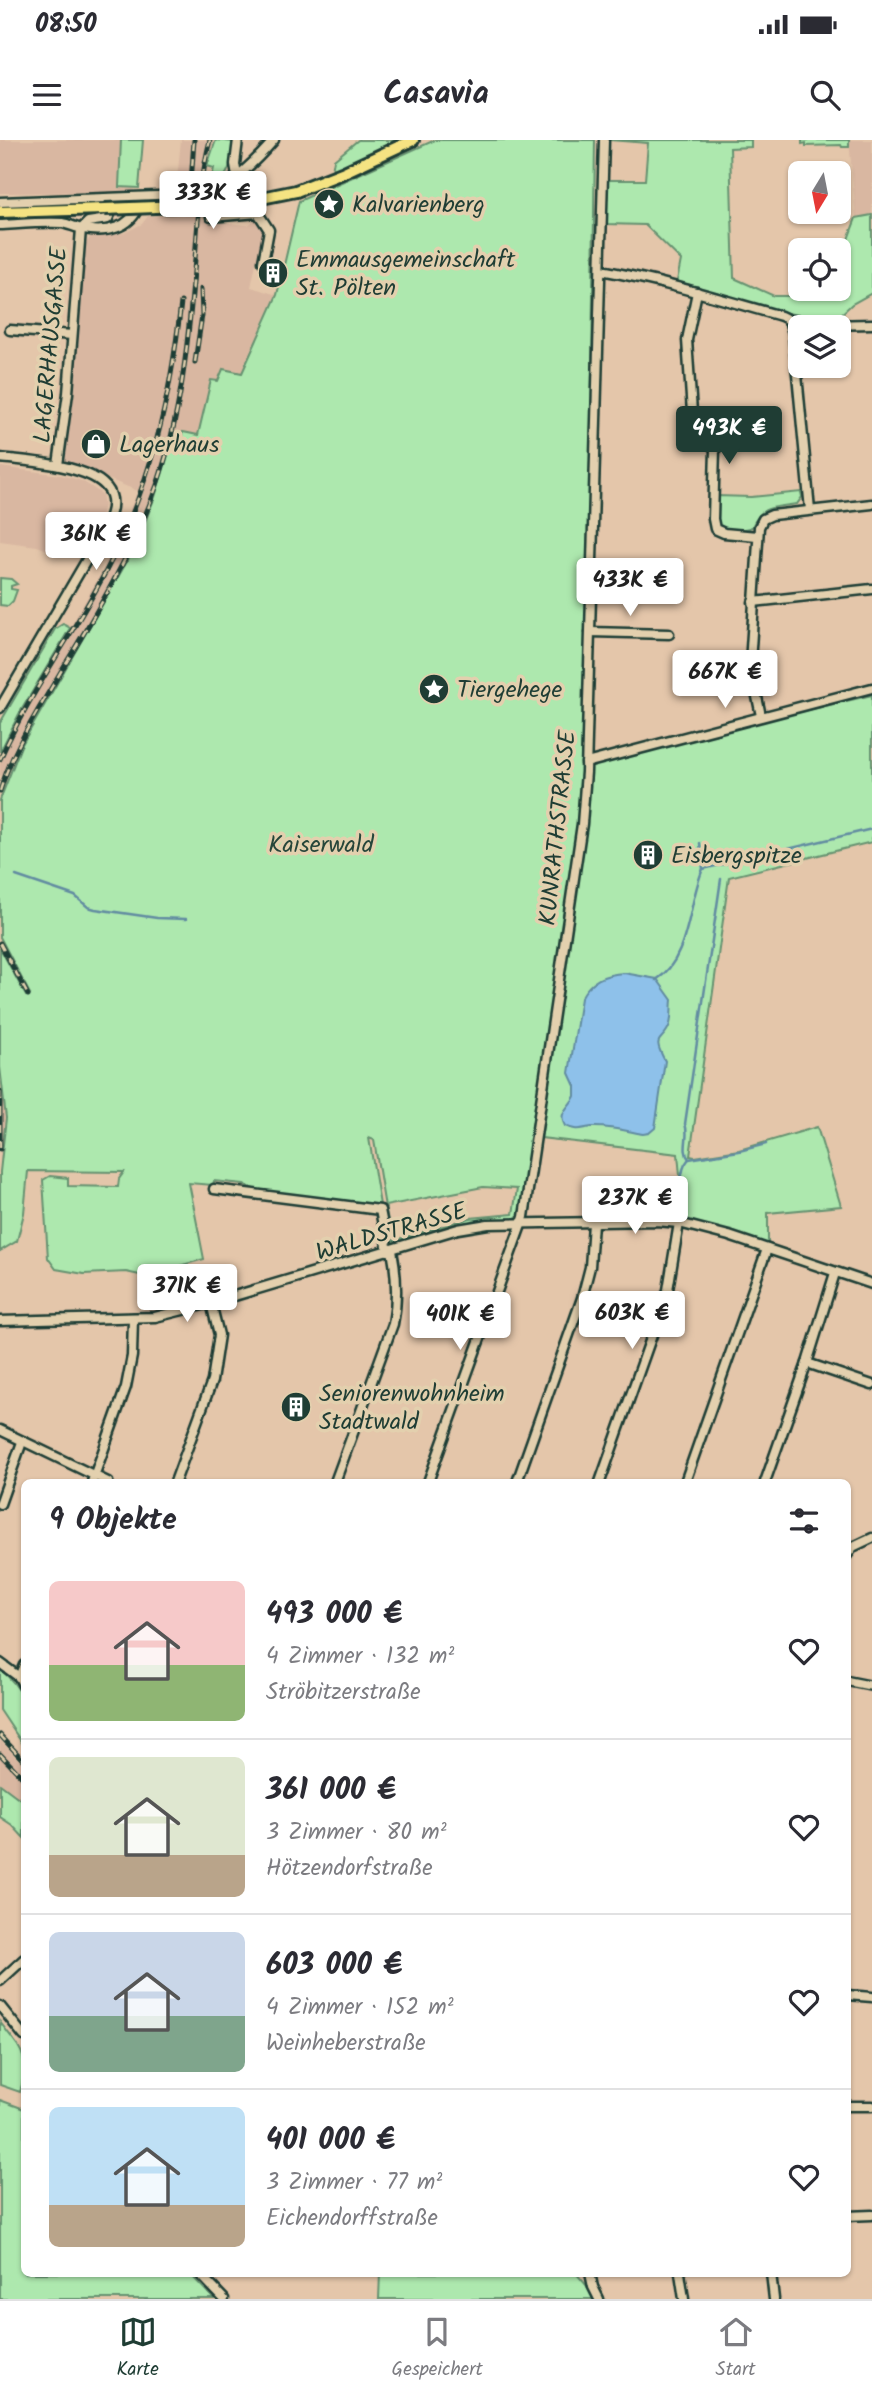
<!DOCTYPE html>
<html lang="de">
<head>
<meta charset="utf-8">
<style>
  :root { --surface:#fff; --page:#f7f7f7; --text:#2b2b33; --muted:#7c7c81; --line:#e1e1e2; --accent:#1f3d34 }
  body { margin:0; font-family:Kalam,sans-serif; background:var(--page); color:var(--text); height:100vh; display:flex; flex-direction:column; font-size:26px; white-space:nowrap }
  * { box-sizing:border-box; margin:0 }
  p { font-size:23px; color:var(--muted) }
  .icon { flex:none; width:38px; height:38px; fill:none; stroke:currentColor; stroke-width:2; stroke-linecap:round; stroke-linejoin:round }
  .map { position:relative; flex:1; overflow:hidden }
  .drawer { position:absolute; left:21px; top:1339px; width:830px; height:798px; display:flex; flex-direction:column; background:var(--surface); border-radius:10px; box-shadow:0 2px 5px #0004 }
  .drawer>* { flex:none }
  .needle { width:46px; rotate:190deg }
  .controls { position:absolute; left:788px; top:21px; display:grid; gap:14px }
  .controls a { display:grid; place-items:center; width:63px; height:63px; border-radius:10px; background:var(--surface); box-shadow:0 2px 5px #0004; font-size:35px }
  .price { position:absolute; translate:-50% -60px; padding:0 16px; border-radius:7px; background:#fff; color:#222; font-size:23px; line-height:46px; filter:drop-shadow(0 2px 4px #0008) }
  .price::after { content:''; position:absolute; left:50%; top:42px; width:21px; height:16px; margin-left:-10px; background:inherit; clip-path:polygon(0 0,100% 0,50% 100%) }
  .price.on { background:var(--accent); color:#fff }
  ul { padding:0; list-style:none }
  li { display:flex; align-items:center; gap:21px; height:175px; padding:0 28px }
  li+li { border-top:2px solid var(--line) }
  li span { display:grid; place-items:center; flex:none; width:196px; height:140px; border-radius:10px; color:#555 }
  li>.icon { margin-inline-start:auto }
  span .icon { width:84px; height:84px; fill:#fffc; stroke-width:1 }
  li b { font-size:30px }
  h2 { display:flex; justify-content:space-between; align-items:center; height:84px; padding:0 28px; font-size:30px }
  .status { display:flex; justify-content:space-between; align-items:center; height:49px; padding:0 35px; background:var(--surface); direction:ltr }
  .status svg { height:19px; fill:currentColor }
  header { display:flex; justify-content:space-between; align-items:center; height:91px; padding:0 28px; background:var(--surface); font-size:32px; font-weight:700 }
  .tab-bar { display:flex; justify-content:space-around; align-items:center; height:98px; border-top:2px solid var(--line); background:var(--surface); font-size:19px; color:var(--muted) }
  .tab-bar a { display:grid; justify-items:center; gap:4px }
  .tab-bar .on { color:var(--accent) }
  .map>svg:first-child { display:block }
  .built { fill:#d9b7a1 }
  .green { fill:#ade8ae; stroke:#669271; stroke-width:2; fill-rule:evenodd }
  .water { fill:#8ec1ea; stroke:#628ca1; stroke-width:2 }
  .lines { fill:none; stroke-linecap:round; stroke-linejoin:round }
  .stream { stroke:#628ca1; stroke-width:2.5 }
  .minor-casing { stroke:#1f3d34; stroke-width:13 }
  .major-casing { stroke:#1f3d34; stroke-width:16 }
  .minor { stroke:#e3d0ae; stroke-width:8 }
  .major { stroke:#f5e382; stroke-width:10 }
  .rail-casing { stroke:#1f3d34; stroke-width:5 }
  .rail { stroke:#e3d0ae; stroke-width:2.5; stroke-dasharray:8; stroke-linecap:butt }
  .major-bridge-casing { stroke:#1f3d34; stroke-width:16; stroke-linecap:butt }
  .major-bridge { stroke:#f5e382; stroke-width:10 }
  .labels { text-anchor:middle; stroke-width:7; stroke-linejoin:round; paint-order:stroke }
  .poi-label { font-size:24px; fill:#1f3d34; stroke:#e3d0ae; text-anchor:start }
  .street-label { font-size:24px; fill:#1f3d34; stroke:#e3d0ae }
  .park-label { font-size:24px; fill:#26463a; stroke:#e3d0ae }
</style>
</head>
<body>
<div class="status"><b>08:50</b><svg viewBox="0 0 49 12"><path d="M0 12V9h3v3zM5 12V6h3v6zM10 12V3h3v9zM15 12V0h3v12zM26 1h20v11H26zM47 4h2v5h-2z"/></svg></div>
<header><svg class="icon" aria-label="menu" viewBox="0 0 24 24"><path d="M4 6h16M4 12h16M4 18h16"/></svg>Casavia<svg class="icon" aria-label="search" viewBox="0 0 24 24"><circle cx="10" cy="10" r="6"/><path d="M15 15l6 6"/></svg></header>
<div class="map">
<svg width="872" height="2159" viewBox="0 0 872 2159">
  <rect width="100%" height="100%" fill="#e4c6aa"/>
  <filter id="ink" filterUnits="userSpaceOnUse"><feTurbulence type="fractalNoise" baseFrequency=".0143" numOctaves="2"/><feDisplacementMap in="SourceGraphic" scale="14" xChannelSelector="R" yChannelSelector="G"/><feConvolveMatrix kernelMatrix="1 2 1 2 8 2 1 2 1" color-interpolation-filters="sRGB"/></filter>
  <g filter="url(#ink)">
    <g class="built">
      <path d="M0,0H143L140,43L132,52L0,53Z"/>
      <path d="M181,0H216L207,26L203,49L176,50Z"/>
      <path d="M849,0H872V75L856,78Z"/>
      <path d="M202,75V80L248,85L257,78L266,92L262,114H258L251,147L277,155L242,233L218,241L211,240L198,296L183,292L181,298L173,297L155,357L133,411L21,606L0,660V643L4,634L0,636V612L3,606L101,433L138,351L66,322L63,316L71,253L84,106L91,96L124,93L142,84L148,76Z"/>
      <path d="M0,327L61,335L82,341L102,354L104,366L100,379L86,412L66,409L62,415L37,406L0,401Z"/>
      <path d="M0,797L30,854L26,857L0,808Z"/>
      <path d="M0,927L6,978L0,1032Z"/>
      <path d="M0,1600L24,1626V1662L0,1644Z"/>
    </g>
    <g class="green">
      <path d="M121,0H143L139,48L119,47Z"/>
      <path d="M216,0L234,2C231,25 229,44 203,49L205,36L212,37L214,28L207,26Z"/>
      <path d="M358,0H397L332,31L334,20Z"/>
      <path d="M435,0H595L591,305L582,628L578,683L521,1073L513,1080L472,1081L394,1105L391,1104L374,1000L369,998L380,1065L257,1051L244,1044L214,1041L213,1045L189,1043L204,1119L144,1136L126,1132L84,1134L56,1129L48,1118L43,1040L50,1036L68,1038V1046L118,1047L119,1039L124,1032L28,1031L24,1073L17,1101L0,1111V1032L6,978L0,927V808L26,856L30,854L0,797V660L21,606L133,411L155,357L173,297L181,298L183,292L198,295L211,240L218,241L223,229L242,233L277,155L299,61ZM483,1047L517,1049L513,1074L470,1078L392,1101L385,1066Z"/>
      <path d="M609,0H751V7L730,8L734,138L774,156H827L830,149H838V126L856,78L872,75V153L852,164L835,180C780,176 729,157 677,141L681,120L645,85L606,84L608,40H645L648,3Z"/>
      <path d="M802,0H849V7H842L841,5L806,6V3L802,4Z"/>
      <path d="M801,352L802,357L797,364C773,368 762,364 752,387C743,391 725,390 717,385V356L751,357Z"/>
      <path d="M0,438L11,439L17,444L11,446V449L17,450L13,461L8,466L0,465Z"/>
      <path d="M63,484L70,488L19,574L0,612V583L55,489Z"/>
      <path d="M872,555V702L729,737L690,1016L695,1017L739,1010L817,987L841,1066L768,1073V1106L731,1092L684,1080L678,1014L541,998L590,627L774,578Z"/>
      <path d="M0,1529C32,1557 24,1566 24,1606L0,1570Z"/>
      <path d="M0,1644L24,1662V1698L12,1685L0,1677Z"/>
      <path d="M0,1882C21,1910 31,1915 20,1952L0,1945Z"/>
      <path d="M0,1960L24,1969V2133H189L214,2159H0Z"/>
      <path d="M380,2133H576L598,2159H379Z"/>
    </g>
    <path class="water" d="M624,833L657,839L672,860C671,867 672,877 670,884C664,904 650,893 665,921L655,988L649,993L643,994C627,991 608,986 592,987C581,988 578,992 565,986C557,972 570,967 575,956V946L569,933L581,858C590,840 605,834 624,833Z"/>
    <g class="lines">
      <g class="stream">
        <path d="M700,703L703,729"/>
        <path d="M16,736L75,756L88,767L95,769L157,778L186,779"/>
        <path d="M656,840C690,819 688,762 703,729L872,689"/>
        <path d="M689,1019C681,1010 690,995 685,984L721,739"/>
        <path d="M689,1019L739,1011L766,1004"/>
        <path d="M686,1077C684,1060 676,1034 688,1020"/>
      </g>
      <g class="minor-casing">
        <g id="minor">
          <path d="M237,36L235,24L238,0"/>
          <path d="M210,60L211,77L258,73L269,90L263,122"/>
          <path d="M0,62L209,54C235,42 256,21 274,0"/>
          <path d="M0,85C20,84 41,82 62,83C69,84 76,88 83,89C106,93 130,89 139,66"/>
          <path d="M81,89L88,82L108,79L114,65"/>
          <path d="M601,130C662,141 721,159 781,176L789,180L829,185L872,184"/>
          <path d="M697,152L687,200L693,287L715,309L713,379L715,389L724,393L757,396"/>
          <path d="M789,180L793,193L810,370"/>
          <path d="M10,190L72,195"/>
          <path d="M0,318C26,321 101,325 111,355C116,369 106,385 100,397L0,568"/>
          <path d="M58,325L68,253L81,89"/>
          <path d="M753,462L872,449"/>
          <path d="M590,492L669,494"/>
          <path d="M761,576L750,523L759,387L763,379L772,375L872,364"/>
          <path d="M586,623L872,548"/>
          <path d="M214,1049L380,1070L388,1111"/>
          <path d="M0,1181L155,1177L211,1163L458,1089L488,1084L657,1081L679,1083L729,1096L872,1144"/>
          <path d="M807,1223L872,1245"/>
          <path d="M0,1290L108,1342"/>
          <path d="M92,1342L126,1247L132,1216L133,1178"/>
          <path d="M175,1342L212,1241L219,1195L211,1163"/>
          <path d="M335,1342L393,1184C398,1158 397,1136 392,1110"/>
          <path d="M428,1342L524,1077L582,684L586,632L604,0"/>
          <path d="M517,1342L582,1158L590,1127L593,1083"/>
          <path d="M600,1342L668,1150L679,1083"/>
          <path d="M685,1342L767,1109"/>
          <path d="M765,1342L807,1223L835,1133"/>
          <path d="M0,1364L22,1302"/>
          <path d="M847,1415L853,1407L872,1398"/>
          <path d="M0,1523L19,1537L24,1547"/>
          <path d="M19,1537L24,1525"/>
          <path d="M847,1541L872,1546"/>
          <path d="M0,1841L24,1819"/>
          <path d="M847,1855L872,1857"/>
          <path d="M0,1866L24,1896"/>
          <path d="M847,1966H872"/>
          <path d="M847,2076L872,2075"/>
          <path d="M199,2133L224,2159"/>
          <path d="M590,2133L593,2147L599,2159"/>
          <path d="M680,2133L684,2159"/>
          <path d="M771,2133L774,2159"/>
        </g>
      </g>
      <g class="major-casing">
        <g id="major">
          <path d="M296,51L342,33L413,0"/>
          <path d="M0,72L105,69"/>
        </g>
      </g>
      <use href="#minor" class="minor"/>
      <use href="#major" class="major"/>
      <g class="rail-casing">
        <g id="rail">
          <path d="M190,58L194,0"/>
          <path d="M195,222L202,175L201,149"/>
          <path d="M0,619C29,554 72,496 105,433C150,348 171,258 181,162"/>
          <path d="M0,651C13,608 38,571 60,533C97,472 133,412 157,345C181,276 188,204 194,131C198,87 199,43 210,0"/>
          <path d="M0,803L28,855"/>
          <path d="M0,952V1009"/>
          <path d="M0,1595L24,1621"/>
          <path d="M0,1614L24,1639"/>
        </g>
      </g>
      <use href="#rail" class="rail"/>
      <g class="major-bridge-casing">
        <path id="major-bridge" d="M105,69L232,64L296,51"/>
      </g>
      <use href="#major-bridge" class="major-bridge"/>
    </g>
  </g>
  <defs>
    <g id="sight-disc" transform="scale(1.575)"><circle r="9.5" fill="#1f3d34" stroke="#e3d0ae"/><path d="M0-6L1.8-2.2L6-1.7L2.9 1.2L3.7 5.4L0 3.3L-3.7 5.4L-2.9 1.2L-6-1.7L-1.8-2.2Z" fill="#fff"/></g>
    <g id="building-disc" transform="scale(1.575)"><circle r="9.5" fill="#1f3d34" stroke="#e3d0ae"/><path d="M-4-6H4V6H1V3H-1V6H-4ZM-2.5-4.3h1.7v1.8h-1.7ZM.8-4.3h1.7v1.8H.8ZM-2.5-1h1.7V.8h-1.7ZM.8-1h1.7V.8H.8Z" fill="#fff"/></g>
    <g id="shop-disc" transform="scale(1.575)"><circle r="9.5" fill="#1f3d34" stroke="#e3d0ae"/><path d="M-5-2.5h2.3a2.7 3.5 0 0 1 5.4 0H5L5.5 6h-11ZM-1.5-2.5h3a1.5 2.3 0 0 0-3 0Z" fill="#fff"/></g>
  </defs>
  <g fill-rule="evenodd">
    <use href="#sight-disc" x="329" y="64"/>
    <use href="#building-disc" x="273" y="133"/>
    <use href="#shop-disc" x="96" y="304"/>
    <use href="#sight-disc" x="434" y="549"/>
    <use href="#building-disc" x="648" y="715"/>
    <use href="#building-disc" x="296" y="1267"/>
  </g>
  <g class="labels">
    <g class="poi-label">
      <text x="352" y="72">Kalvarienberg</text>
      <text x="296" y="127">Emmausgemeinschaft<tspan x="296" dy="28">St. Pölten</tspan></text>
      <text x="119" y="312">Lagerhaus</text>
      <text x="457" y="557">Tiergehege</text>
      <text x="671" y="723">Eisbergspitze</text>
      <text x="319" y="1261">Seniorenwohnheim<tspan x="319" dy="28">Stadtwald</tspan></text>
    </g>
    <g class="street-label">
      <text transform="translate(50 205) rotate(-85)" y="8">LAGERHAUSGASSE</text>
      <text transform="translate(557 688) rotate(-84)" y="8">KUNRATHSTRASSE</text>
      <text transform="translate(391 1091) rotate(-16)" y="8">WALDSTRASSE</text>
    </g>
    <g class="park-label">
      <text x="321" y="712">Kaiserwald</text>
    </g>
  </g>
</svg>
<div class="controls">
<a><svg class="needle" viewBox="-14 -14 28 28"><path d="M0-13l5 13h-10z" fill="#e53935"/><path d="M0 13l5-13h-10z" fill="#7c7c81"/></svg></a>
<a><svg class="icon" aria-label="locate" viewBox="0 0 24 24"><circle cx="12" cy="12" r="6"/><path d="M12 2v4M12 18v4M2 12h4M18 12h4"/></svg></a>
<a><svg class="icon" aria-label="layers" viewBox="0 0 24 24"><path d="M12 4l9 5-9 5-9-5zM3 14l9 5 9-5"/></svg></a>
</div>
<b class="price" style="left:213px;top:91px">333K €</b>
<b class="price on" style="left:729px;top:326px">493K €</b>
<b class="price" style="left:96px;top:432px">361K €</b>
<b class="price" style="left:630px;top:478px">433K €</b>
<b class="price" style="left:725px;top:570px">667K €</b>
<b class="price" style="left:635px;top:1096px">237K €</b>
<b class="price" style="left:187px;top:1184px">371K €</b>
<b class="price" style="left:632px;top:1211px">603K €</b>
<b class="price" style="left:460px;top:1212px">401K €</b>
<section class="drawer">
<h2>9 Objekte<svg class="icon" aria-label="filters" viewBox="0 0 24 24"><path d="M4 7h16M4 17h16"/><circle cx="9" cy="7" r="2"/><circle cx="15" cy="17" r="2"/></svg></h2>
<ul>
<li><span style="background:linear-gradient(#f6c9c9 60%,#8fb573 0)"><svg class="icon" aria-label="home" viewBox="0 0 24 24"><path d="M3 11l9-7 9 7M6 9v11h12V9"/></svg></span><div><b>493 000 €</b><p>4 Zimmer · 132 m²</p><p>Ströbitzerstraße</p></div><svg class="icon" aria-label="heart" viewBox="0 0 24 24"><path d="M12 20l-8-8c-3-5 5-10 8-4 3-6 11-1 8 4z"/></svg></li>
<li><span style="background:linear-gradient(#dfe7d0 70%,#b9a48a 0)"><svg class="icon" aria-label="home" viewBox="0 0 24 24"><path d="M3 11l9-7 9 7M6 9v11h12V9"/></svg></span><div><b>361 000 €</b><p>3 Zimmer · 80 m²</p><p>Hötzendorfstraße</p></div><svg class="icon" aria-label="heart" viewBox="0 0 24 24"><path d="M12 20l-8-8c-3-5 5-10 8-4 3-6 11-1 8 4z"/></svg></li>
<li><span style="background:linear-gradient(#c9d6e8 60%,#7fa58c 0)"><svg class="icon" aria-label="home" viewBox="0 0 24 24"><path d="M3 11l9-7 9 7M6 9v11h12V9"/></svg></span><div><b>603 000 €</b><p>4 Zimmer · 152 m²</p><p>Weinheberstraße</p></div><svg class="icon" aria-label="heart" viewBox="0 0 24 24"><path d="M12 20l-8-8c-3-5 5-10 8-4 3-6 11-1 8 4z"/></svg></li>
<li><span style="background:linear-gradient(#bfe0f5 70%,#b9a48a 0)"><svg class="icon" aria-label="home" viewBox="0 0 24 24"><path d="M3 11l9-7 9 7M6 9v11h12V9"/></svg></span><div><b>401 000 €</b><p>3 Zimmer · 77 m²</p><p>Eichendorffstraße</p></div><svg class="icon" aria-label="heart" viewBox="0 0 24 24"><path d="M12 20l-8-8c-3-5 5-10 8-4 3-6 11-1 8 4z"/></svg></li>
</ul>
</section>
</div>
<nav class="tab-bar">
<a class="on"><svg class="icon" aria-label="map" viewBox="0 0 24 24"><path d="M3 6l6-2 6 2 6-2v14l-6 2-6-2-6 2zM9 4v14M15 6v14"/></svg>Karte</a>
<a><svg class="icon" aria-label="saved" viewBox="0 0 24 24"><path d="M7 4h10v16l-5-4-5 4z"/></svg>Gespeichert</a>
<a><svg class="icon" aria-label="home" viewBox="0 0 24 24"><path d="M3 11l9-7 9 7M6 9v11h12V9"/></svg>Start</a>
</nav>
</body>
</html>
